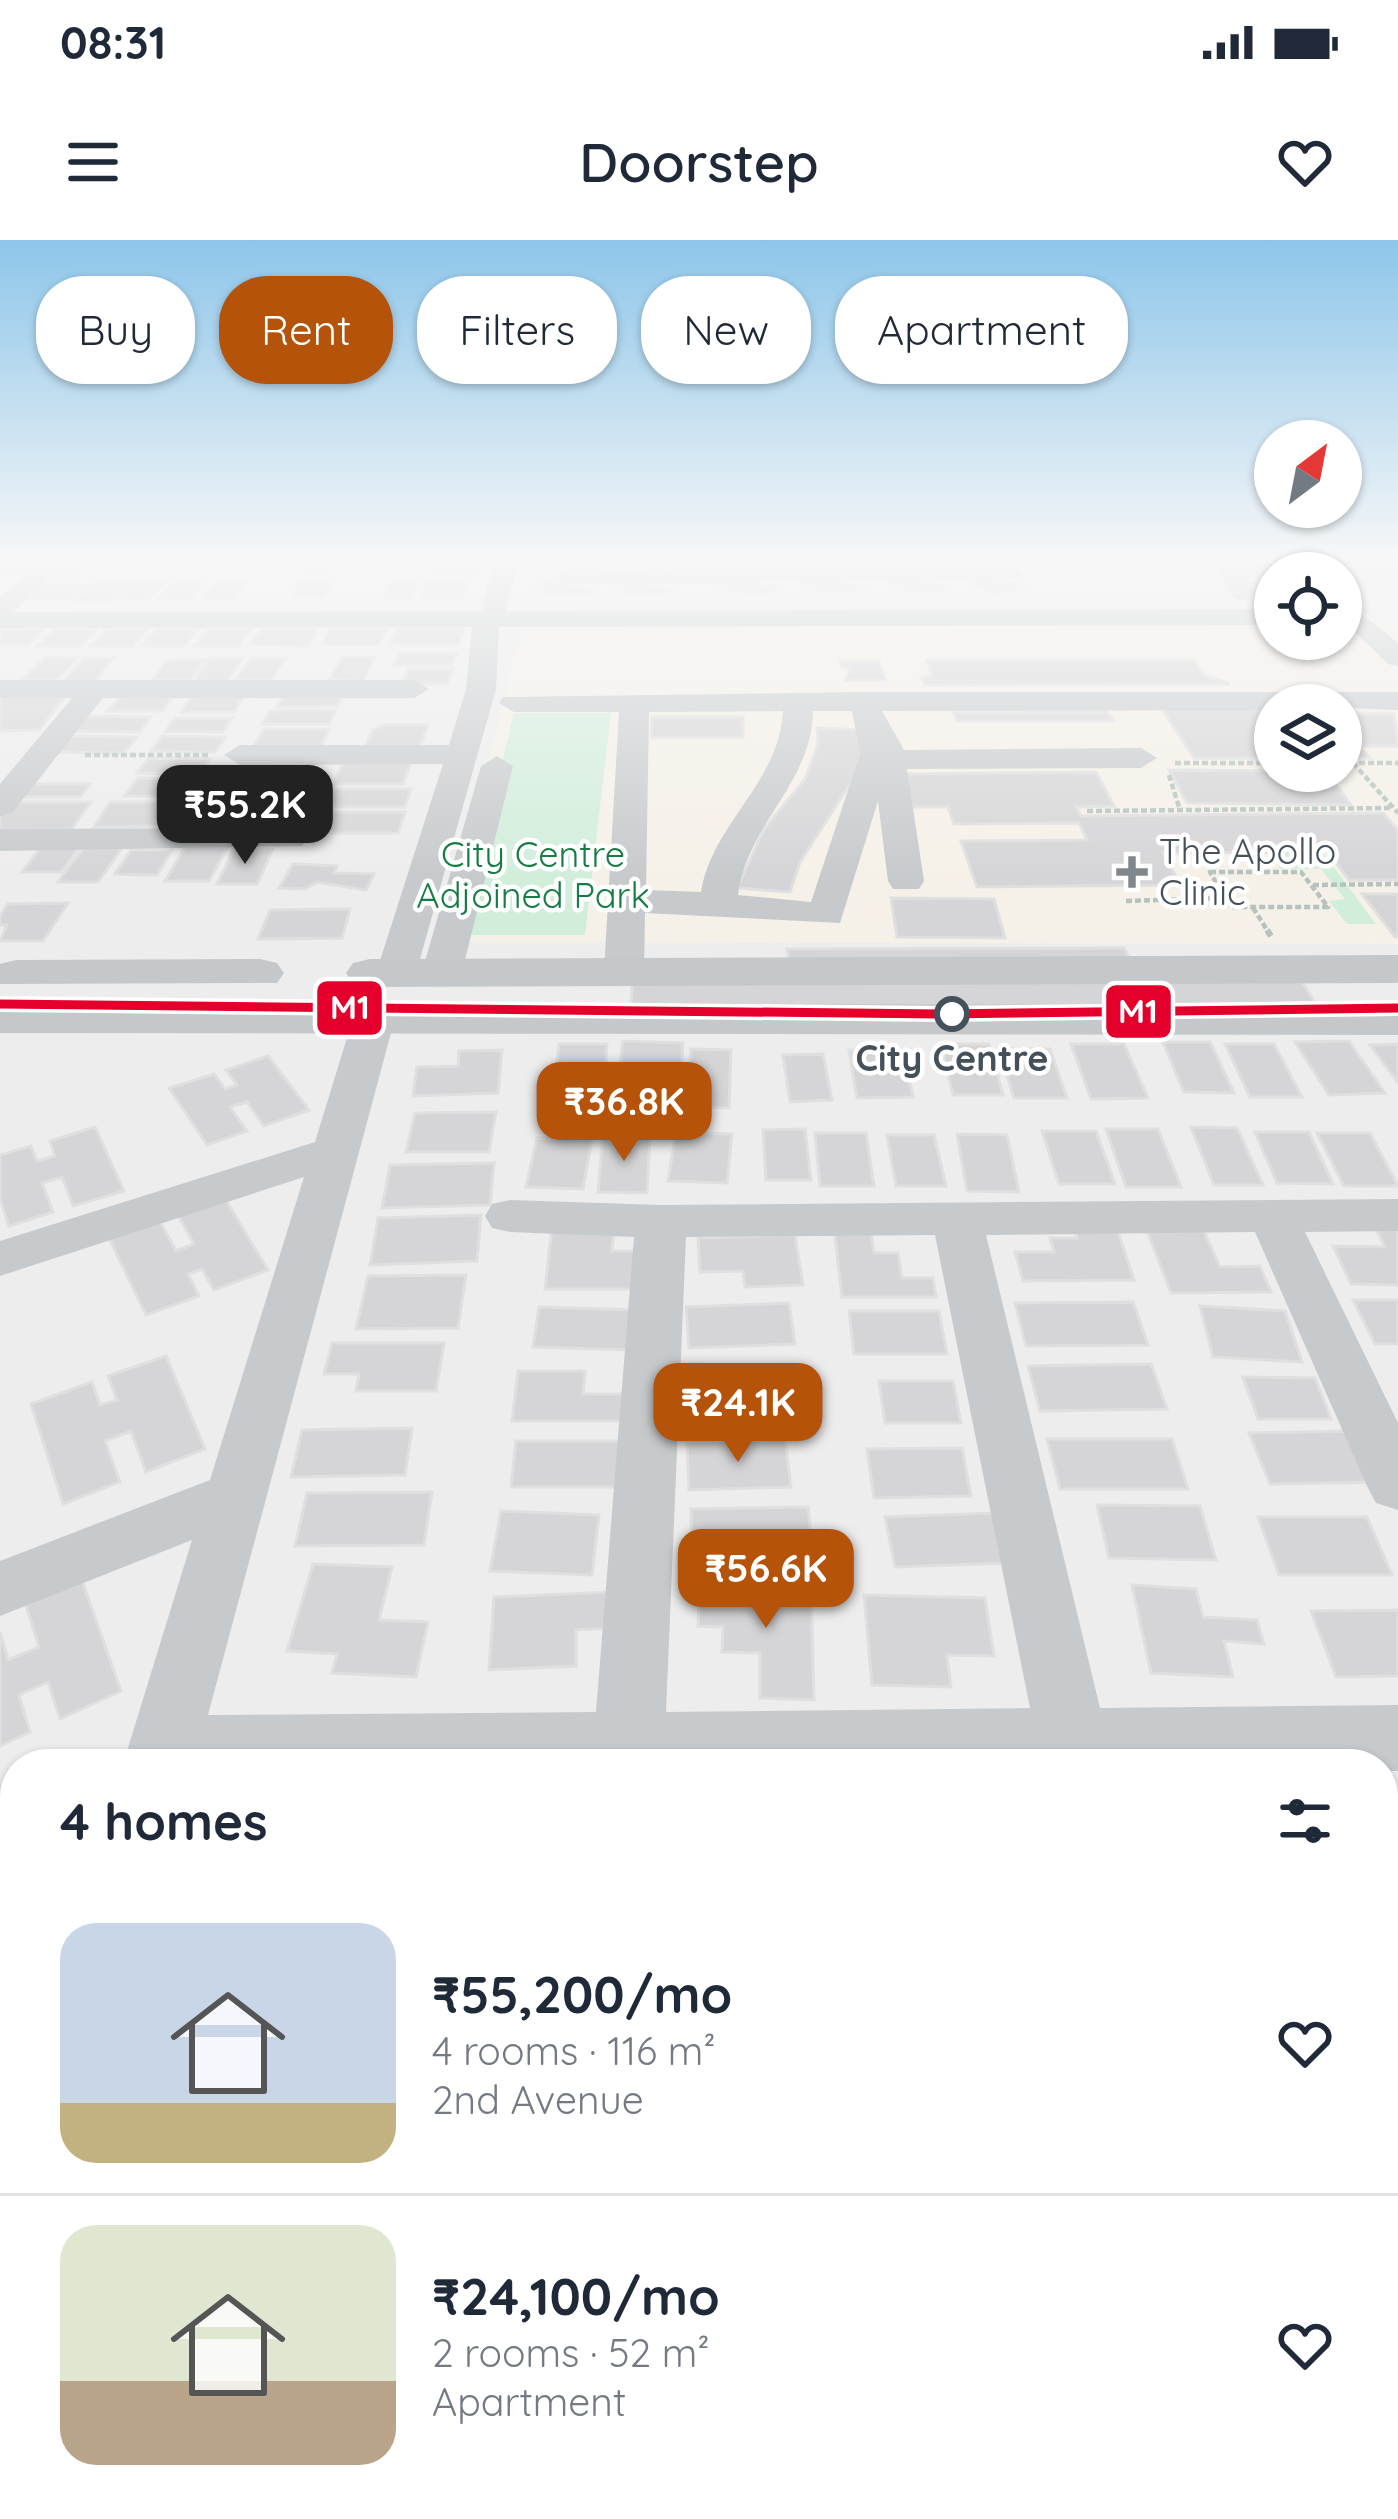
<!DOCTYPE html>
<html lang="en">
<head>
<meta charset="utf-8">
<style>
  :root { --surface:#fff; --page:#f6f6f7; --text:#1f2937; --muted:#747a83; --line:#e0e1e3; --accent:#b45309 }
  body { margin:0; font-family:Quicksand,sans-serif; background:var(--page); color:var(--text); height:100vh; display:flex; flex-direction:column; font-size:45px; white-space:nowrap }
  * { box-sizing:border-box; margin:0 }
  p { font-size:39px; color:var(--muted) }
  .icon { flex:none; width:66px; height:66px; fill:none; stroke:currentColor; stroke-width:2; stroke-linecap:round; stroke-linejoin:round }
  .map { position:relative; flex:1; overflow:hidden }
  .sheet { position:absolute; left:0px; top:1509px; width:1398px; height:771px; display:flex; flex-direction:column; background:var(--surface); border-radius:48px 48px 0 0; box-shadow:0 3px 9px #0004 }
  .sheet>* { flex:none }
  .banner { position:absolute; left:36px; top:36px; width:1326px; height:108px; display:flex; gap:24px }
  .needle { width:78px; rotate:32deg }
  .tools { position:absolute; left:1254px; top:180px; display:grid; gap:24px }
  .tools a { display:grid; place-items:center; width:108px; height:108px; border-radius:50%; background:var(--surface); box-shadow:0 3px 9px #0004; font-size:60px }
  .price { position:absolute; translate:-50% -102px; padding:0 27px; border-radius:24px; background:var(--accent); color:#fff; font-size:39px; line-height:78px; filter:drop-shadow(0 3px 6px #0008) }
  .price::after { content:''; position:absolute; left:50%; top:72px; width:36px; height:27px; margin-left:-18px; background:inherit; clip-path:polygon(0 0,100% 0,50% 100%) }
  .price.selected { background:#222; color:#fff }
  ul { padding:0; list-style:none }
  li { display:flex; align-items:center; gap:36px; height:300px; padding:0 60px }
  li+li { border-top:3px solid var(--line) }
  li span { display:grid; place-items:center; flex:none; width:336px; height:240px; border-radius:36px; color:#555 }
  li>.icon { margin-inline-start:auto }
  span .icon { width:144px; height:144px; fill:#fffc; stroke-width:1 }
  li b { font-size:51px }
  h2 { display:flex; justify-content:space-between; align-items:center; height:144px; padding:0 60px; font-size:51px }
  .tag { padding:0 42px; border-radius:48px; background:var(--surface); box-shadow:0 3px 9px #0004; font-size:42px; line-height:108px }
  .tag.selected { background:var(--accent); color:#fff }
  .status { display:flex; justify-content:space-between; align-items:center; height:84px; padding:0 60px; background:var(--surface); direction:ltr }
  .status svg { height:33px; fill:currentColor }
  header { display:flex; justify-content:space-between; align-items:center; height:156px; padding:0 60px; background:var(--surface); font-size:54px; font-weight:600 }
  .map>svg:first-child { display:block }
  .commercial { fill:#f6f1e8; fill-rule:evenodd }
  .education { fill:#e0dedf }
  .green { fill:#d1eedb }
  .building { fill:#d5d5d7; stroke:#dfdfe0; stroke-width:3 }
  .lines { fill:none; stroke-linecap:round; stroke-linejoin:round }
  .path-far1 { stroke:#b5c2bd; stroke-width:4.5; stroke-dasharray:6 3; stroke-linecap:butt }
  .path { stroke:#b5c2bd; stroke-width:6; stroke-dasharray:8 4.5; stroke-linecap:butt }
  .minor { fill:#c7cacc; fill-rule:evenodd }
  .major { fill:#c4c8ca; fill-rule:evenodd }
  .metro-1-casing { stroke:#fff; stroke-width:16 }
  .metro-1 { stroke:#e4002b; stroke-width:9 }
  .poi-dot { fill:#80888d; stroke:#fff; stroke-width:4.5 }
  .stop-dot { fill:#fff; stroke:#45515a; stroke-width:6 }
  .labels { text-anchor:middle; stroke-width:9; stroke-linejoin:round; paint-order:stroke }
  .far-poi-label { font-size:36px; fill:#45515a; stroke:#fff; text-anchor:start }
  .far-park-label { font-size:36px; fill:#157c44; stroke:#fff }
  .far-stop-label { font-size:36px; font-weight:bold; fill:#45515a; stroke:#fff }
  .line-badge { stroke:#fff; stroke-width:4.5 }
  .badge-label { font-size:33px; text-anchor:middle; font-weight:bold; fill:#fff }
</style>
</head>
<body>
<div class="status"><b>08:31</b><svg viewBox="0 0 49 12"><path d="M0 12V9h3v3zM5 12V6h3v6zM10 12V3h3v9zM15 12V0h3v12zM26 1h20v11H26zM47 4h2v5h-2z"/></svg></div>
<header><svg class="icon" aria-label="menu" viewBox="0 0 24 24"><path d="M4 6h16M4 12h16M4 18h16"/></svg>Doorstep<svg class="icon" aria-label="heart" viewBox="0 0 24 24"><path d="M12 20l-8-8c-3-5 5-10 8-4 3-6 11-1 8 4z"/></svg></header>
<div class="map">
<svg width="1398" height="2279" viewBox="0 0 1398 2279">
  <rect width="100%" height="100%" fill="#eeeded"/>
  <path class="commercial" d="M1275,384V399H1341V384H1398V704L463,702L445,692L522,387ZM1275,465H1341V531H1275Z"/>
  <path class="education" d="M635,2265H1222L1225,2279H635Z"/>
  <g class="green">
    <path d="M514,473H611L585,695H459Z"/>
    <path d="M1323,613L1376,684H1347L1329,661L1345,659L1321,629H1280L1271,614Z"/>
    <path d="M15,2110V2265H635V2279H0V2164Z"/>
  </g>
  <g class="building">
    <path d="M5,319H40L23,334H0Z"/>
    <path d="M64,319H94L79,334H48Z"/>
    <path d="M104,319H135L121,333H89Z"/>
    <path d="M172,319H199L187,332H160Z"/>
    <path d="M204,319H232L220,333H192Z"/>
    <path d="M240,319H267L255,333H228Z"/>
    <path d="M279,319H306L296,333H268Z"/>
    <path d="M310,319H339L329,334L300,333Z"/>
    <path d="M384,319H415L407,332H376Z"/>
    <path d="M556,319H590L597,320L589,324L604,327L591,334L544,325Z"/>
    <path d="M617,319H660L653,322L669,325L656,332L609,323Z"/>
    <path d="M1357,319H1398V344H1371L1360,334H1344L1341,331H1349L1332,322Z"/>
    <path d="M486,324L484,334H433L435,325Z"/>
    <path d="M896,336L929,343L949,346L939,352L895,350L902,346L886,343Z"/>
    <path d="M980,336L1013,343L1033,346L999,354L969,343Z"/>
    <path d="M816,337L847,344L866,346L856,352L812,351L820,346L804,343Z"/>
    <path d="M731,338L762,345L781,347L769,354L726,352L734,348L718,344Z"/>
    <path d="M549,339L563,343L596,349L583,355L539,353L549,349L534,346Z"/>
    <path d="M626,339L640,343L674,348L661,355L618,353L627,349L612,345Z"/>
    <path d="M301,340H333L324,357H291Z"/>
    <path d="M391,340H420L413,358H383Z"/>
    <path d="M96,341H128L109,361H76Z"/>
    <path d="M132,341H166L150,359H115Z"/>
    <path d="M174,341H205L189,360H157Z"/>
    <path d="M428,341H468L463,358H422Z"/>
    <path d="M38,342L90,343L74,359H20Z"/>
    <path d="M215,342H247L233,359H201Z"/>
    <path d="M398,387H465L458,404H390Z"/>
    <path d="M107,388L149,389L132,407L90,406Z"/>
    <path d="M157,388L199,389L184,406H141Z"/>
    <path d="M209,388H252L238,406H194Z"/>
    <path d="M261,388L318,389L308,406L249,405Z"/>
    <path d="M331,388L387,389L379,405H322Z"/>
    <path d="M0,389V388L45,389L28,405L0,404Z"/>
    <path d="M56,389H97L80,407L37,406Z"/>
    <path d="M400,413H457L452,425H394Z"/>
    <path d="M45,417L78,418L57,440H23Z"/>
    <path d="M342,417H375L363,441L329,440Z"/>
    <path d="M84,418H114L94,442L63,441Z"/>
    <path d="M210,418H243L227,441H193Z"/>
    <path d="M251,418H285L272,439H236Z"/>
    <path d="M168,420H205L190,440H152Z"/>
    <path d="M927,420H1193L1204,435L1230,444L925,445L921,437L932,436Z"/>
    <path d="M840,421H879L885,440H845L850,428H842Z"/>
    <path d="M408,429H453L447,444H402Z"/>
    <path d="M344,452L338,466L277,467L285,453Z"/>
    <path d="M176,453L162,471H108L120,457Z"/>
    <path d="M194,454H245L234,472H181Z"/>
    <path d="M66,455L39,490L0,491V456Z"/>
    <path d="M1275,468V518H1194L1162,469Z"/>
    <path d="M336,470L329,484H262L270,471Z"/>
    <path d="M954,472H1108L1113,481H957Z"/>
    <path d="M1341,474H1394L1398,506H1359L1370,518H1341Z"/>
    <path d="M81,476L151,477L140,492L68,491Z"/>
    <path d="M652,477H743V497H651Z"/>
    <path d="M175,478H232L223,492H165Z"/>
    <path d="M383,485H428L420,506H366L372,490Z"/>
    <path d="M817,488L863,490L859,530L800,622L790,652L737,648L764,589L805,539L818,504Z"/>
    <path d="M264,489H329L321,506H254Z"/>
    <path d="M62,496L137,497L124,513L48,512Z"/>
    <path d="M162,496L225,497L215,512L151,511Z"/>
    <path d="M149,518L210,519L200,534L137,533Z"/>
    <path d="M249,522H315L307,539H240Z"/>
    <path d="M343,522H411L403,544H334Z"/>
    <path d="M1169,530L1326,531L1351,565L1187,563Z"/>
    <path d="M1096,532L1114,566L1076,567L1081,576L1383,573L1398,590V640H1349L1323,605H1297L1302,612L1163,613L1181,645L977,647L961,601L1087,600L1079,583L954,584L948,567H912L902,534Z"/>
    <path d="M138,538L200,539L188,557L125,556Z"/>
    <path d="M22,544H90L80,557H11Z"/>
    <path d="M233,544H305L298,558H225Z"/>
    <path d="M334,549H411L405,567H326Z"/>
    <path d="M9,562H91L71,590H0V573Z"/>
    <path d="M110,562H186L172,586L94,587Z"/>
    <path d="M294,564L286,585L217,586L227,565Z"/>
    <path d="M330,572H405L398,593H322Z"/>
    <path d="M44,603L82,604L61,632H22Z"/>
    <path d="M186,605L228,606L209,641H165Z"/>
    <path d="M84,607L122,608L98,642H58Z"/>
    <path d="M234,609H273L257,644H217Z"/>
    <path d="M131,610H172L157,635L115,634Z"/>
    <path d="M293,624L337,626L334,633L374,634L366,650L317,642L305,649L279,648Z"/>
    <path d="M1362,654H1398V697H1395Z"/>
    <path d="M891,658L994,659L1005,698L897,697Z"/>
    <path d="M68,663L43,701H0L7,685H0V675L8,664Z"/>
    <path d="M350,669L342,698L258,699L270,670Z"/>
    <path d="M1124,708L1132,724L1290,722L1317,766L631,768L633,724L790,723L787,709Z"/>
    <path d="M623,801L683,803L679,862L615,861Z"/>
    <path d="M1349,801L1385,853L1329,855L1295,802Z"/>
    <path d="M1163,802H1210L1234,853L1184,852Z"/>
    <path d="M559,804H607L603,861H552Z"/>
    <path d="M941,804H989L1003,855H953Z"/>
    <path d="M1071,804H1124L1148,858L1091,859Z"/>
    <path d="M1225,804H1274L1302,857H1250Z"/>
    <path d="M1398,804V843L1370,805Z"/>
    <path d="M691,809L731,810L729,868L687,867Z"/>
    <path d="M999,809H1050L1067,858H1014Z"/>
    <path d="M502,810L498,853L413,856L417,827L458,826L459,811Z"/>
    <path d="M849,810H903L913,857L857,858Z"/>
    <path d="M823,814L832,860L790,862L783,815Z"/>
    <path d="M268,816L309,870L264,886L247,862L230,867L247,891L207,905L169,848L214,834L225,849L237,845L226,830Z"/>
    <path d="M496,872L489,912H406L415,873Z"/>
    <path d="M95,887L124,951L73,966L62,937L42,943L53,972L9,986L0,959V915L31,906L37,921L55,916L50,901Z"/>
    <path d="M1191,887L1237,888L1263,945H1214Z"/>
    <path d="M805,889L811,940H766L763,890Z"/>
    <path d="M1106,889H1158L1181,947H1126Z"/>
    <path d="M1042,891H1096L1115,944H1059Z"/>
    <path d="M676,892L732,894L727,943L668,941Z"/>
    <path d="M1255,892H1309L1333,944L1277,943Z"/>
    <path d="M815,893H866L874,946H820Z"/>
    <path d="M1317,893H1370L1398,946H1344Z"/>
    <path d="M957,894L1007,895L1019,952L967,951Z"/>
    <path d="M603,895L650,896L647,953L598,952Z"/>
    <path d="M887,895H934L946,946H896Z"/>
    <path d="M537,898L592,899L583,949L526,947Z"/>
    <path d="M494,923L490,965L382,968L390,925Z"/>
    <path d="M224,957L268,1030L214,1050L202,1029L188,1034L199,1056L146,1075L108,996L159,979L176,1011L194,1004L177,973Z"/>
    <path d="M481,975L477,1021L370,1025L378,978Z"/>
    <path d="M1373,983L1398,984V1045L1351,1044L1333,1006L1385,1007Z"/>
    <path d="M1074,986H1116L1134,1040L1023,1041L1015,1012H1054L1050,998H1077Z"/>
    <path d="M552,987H614L612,1011H636L635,1049H545Z"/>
    <path d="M1202,987L1220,1027L1260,1026L1271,1052L1171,1053L1146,988Z"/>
    <path d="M834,988H870L874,1013H898L902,1038H933L936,1057H842Z"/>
    <path d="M795,995L803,1045L745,1047L743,1031L700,1032L698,998Z"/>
    <path d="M466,1035L458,1088L356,1089L368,1036Z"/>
    <path d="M1353,1060H1398V1104H1375Z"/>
    <path d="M1133,1062L1148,1105L1026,1106L1015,1063Z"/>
    <path d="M789,1063L795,1104L689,1108L686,1067Z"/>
    <path d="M1200,1066L1285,1071L1302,1122L1213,1117Z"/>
    <path d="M539,1067L632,1070L628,1110L533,1107Z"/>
    <path d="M849,1071H939L947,1114H854Z"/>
    <path d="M332,1103H444L436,1151H356L359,1134H324Z"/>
    <path d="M166,1116L205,1209L146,1232L131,1191L105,1201L120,1242L63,1264L31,1164L92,1142L100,1165L117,1160L108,1136Z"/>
    <path d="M693,1124L792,1128V1176L689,1172Z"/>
    <path d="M1151,1124L1167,1169L1040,1171L1028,1126Z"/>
    <path d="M518,1131H585L583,1154H630L628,1181H512Z"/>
    <path d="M1243,1137L1315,1138L1331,1179H1258Z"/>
    <path d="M879,1141H953L961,1183H885Z"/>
    <path d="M412,1188L405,1235L291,1237L302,1190Z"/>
    <path d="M1355,1191L1379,1242L1270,1244L1249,1193Z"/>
    <path d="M785,1199L791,1247L689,1250L687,1202Z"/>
    <path d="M1047,1199H1172L1188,1249H1060Z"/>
    <path d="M516,1201H620L618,1247H511Z"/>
    <path d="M962,1208L971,1256L874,1258L867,1209Z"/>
    <path d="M432,1252L424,1305L295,1306L307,1253Z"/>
    <path d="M1097,1265L1200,1266L1216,1320L1109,1318Z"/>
    <path d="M808,1267L814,1323L693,1325L691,1269Z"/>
    <path d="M501,1271L599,1275L592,1335L490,1331Z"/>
    <path d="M995,1273L1007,1323L895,1327L885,1277Z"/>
    <path d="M1258,1277H1367L1392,1335H1279Z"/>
    <path d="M313,1324L392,1327L379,1380L428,1382L416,1437L332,1433L337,1414L287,1411Z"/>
    <path d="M79,1332L121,1451L60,1479L48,1442L19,1455L30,1492L0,1506V1392L8,1420L39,1407L23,1356Z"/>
    <path d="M700,1340L811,1344L814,1460L760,1458V1413L722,1412L723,1387L698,1386Z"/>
    <path d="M1132,1345L1196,1349L1203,1377L1257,1380L1264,1404L1224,1401L1233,1437L1151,1433Z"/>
    <path d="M611,1352L612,1388L576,1390V1426L489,1430L494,1357Z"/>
    <path d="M864,1355L985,1358L994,1416L947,1415L951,1447L872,1445Z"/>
    <path d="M1398,1370V1436L1336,1437L1311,1371Z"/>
    <path d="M1383,1576L1398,1577V2279H1285L1281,2265H1383Z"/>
    <path d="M0,1721L15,1789V1795L0,1803Z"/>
    <path d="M652,2265H1150L1152,2279H949L783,2268V2279H651Z"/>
  </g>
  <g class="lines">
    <g class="path-far1">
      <path d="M85,515H208"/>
      <path d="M1175,523H1275"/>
      <path d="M1341,523H1398"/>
      <path d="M1353,523L1398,573"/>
      <path d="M1169,535L1180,570"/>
      <path d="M1087,571L1393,568"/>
      <path d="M1210,632H1301L1328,667H1230Z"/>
      <path d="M1313,645L1398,644"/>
      <path d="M1126,661L1225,658"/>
      <path d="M1253,668L1269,693"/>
    </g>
    <path class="path" d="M1267,690L1271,696"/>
    <g class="minor">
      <path d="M42,319H68L13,372L485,371L482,366L495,319H519L505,371L1275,369V385L499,387L496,449L416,733L410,742H382L376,733L443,524L240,525L224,515L240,505H449L466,449L472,387L0,388V358Z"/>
      <path d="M1303,319H1329L1339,331L1246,338L1255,353L1242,361L1233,358L1218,331L1230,324H1306Z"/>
      <path d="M1011,326L1023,333L1020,338L569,344L557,337L569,330Z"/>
      <path d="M1355,369L1398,403V426L1388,424L1346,383V371Z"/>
      <path d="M0,440H414L429,449L414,458H103L12,573L0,576V544L72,458H0Z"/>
      <path d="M863,452H1398V470L1275,465V470L882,471L904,510L1141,508L1157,518L1141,528L907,529L924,641L919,649H893L888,641L878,561L840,683L645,673L644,731L638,740H610L604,731L619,472H514L499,463L503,457ZM783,471C779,544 712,583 701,652L646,650L649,472ZM813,471H852L860,514L811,662L738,655C746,585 812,544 813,471Z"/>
      <path d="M497,516L513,526L462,732L456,741H428L422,732L481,526Z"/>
      <path d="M290,588L308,599L302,606L0,611V589Z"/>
      <path d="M374,765L389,769L395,778L208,1475L596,1472L634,997L510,992L492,988L485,976L492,964L510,960L661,965L1398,959V991L1305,992L1398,1183V1270L1376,1263L1367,1246L1255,992L986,995L1100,1468L1398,1465V1531H1383V1524H123L192,1300L0,1376V1321L210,1240L304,937L0,1036V1001L315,902L353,778L359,769ZM935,995L1030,1468L666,1472L686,997Z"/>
      <path d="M15,1976V2115L0,2121V1982Z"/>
      <path d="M1189,2265H1291L1294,2279H1192Z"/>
    </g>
    <g class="major">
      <path d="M1398,715V743L370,747L353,743L346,733L353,723L370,719Z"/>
      <path d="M260,719L277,723L284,733L277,743L0,744V724L16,720Z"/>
      <path d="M0,763L1398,765V795L0,793Z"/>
    </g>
    <g class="metro-1-casing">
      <path id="metro-1" d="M0,764L939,774L1398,768"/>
    </g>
    <use href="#metro-1" class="metro-1"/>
  </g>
  <linearGradient id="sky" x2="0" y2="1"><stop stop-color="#8dc6ea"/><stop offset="0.5" stop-color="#f7f7f7"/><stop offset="1" stop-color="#f7f7f7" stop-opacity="0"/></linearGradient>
  <rect width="1398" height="638" fill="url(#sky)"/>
  <path class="poi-dot" d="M1126 614h12v12h12v12h-12v12h-12v-12h-12v-12h12z"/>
  <circle class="stop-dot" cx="952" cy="774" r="15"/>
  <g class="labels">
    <g class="far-poi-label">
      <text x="1159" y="624">The Apollo<tspan x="1159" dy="41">Clinic</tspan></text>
    </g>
    <g class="far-park-label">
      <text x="533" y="627">City Centre<tspan x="533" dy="41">Adjoined Park</tspan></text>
    </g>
    <g class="far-stop-label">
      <text x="952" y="831">City Centre</text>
    </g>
  </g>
  <g class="line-badge">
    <rect x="315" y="739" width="69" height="58" rx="12" fill="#e4002b"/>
    <rect x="1104" y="743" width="69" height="57" rx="12" fill="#e4002b"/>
  </g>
  <g class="badge-label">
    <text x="350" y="779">M1</text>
    <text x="1138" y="783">M1</text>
  </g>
</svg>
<div class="tools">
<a><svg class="needle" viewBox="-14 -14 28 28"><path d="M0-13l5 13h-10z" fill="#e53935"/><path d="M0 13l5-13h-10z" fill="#747a83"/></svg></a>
<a><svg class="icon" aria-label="locate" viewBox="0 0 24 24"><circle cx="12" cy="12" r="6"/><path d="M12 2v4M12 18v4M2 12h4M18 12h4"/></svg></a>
<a><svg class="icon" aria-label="layers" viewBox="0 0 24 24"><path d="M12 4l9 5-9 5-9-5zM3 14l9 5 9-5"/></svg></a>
</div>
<b class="price selected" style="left:245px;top:627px">₹55.2K</b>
<b class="price" style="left:624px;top:924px">₹36.8K</b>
<b class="price" style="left:738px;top:1225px">₹24.1K</b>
<b class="price" style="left:766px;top:1391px">₹56.6K</b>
<div class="banner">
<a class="tag">Buy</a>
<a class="tag selected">Rent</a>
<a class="tag">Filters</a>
<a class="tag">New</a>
<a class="tag">Apartment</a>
</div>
<section class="sheet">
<h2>4 homes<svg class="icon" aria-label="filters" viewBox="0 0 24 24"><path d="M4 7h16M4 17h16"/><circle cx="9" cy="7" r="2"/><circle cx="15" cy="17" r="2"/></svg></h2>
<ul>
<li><span style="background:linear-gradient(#c9d6e8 75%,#c2b280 0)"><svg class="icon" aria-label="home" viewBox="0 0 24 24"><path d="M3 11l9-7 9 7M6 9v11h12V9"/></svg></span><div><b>₹55,200/mo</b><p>4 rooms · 116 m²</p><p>2nd Avenue</p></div><svg class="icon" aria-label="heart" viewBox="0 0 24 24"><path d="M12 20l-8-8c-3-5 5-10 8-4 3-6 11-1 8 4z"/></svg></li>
<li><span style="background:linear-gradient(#dfe7d0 65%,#b9a48a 0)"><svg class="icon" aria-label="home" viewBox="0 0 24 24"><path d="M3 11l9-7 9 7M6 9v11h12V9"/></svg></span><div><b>₹24,100/mo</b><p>2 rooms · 52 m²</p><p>Apartment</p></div><svg class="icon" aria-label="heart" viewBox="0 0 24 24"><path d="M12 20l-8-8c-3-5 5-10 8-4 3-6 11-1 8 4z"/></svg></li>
</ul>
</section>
</div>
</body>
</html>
